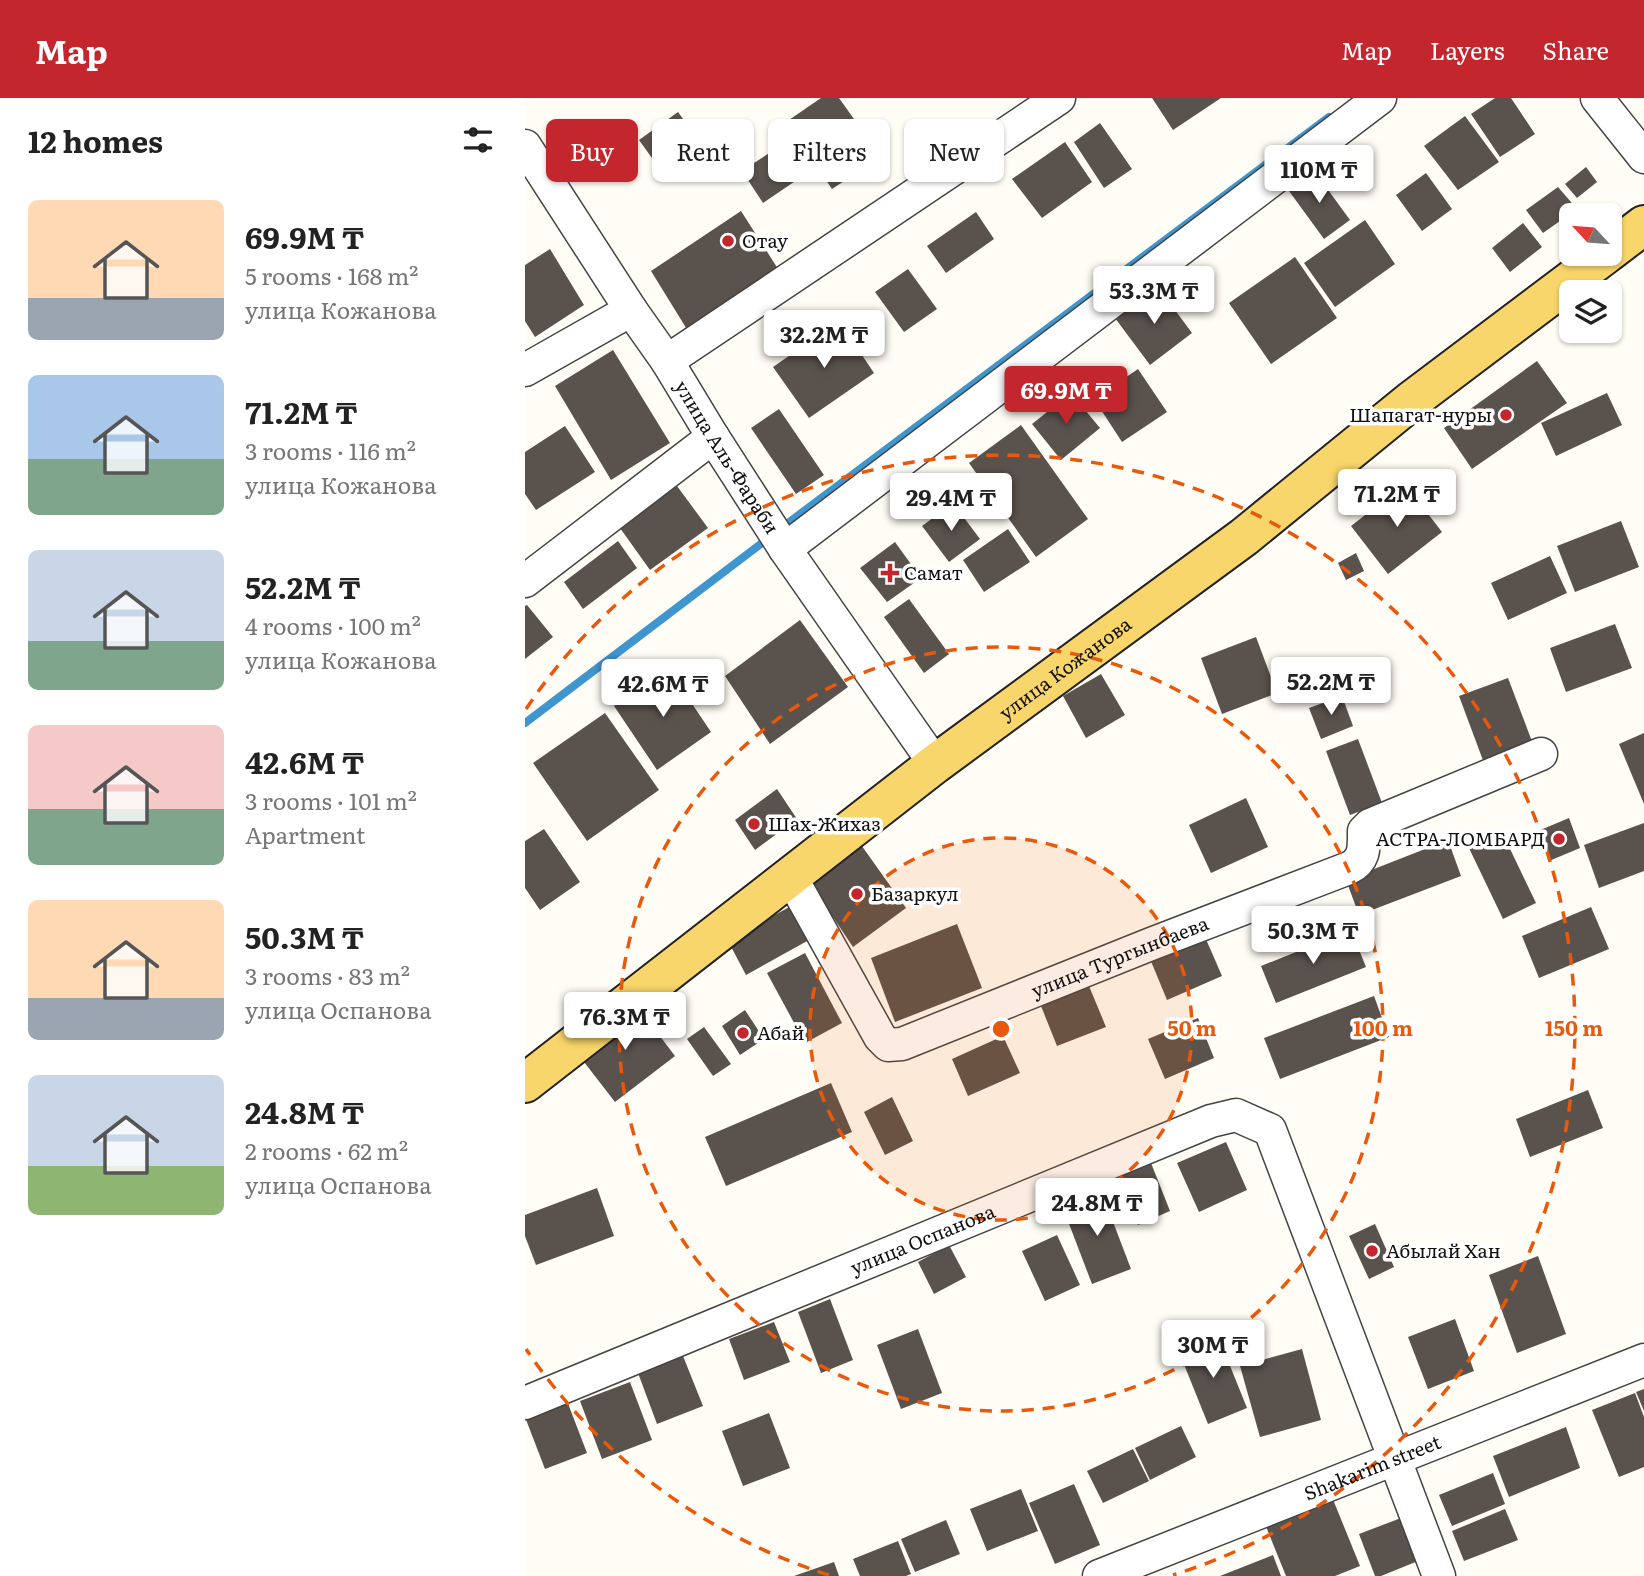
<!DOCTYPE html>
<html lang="en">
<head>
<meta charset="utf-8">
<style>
  :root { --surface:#fff; --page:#f6f6f6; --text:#222; --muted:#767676; --accent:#c4262e }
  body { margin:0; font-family:Literata,serif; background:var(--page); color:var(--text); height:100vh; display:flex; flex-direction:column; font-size:26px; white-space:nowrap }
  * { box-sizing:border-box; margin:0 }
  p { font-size:23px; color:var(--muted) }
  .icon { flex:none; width:38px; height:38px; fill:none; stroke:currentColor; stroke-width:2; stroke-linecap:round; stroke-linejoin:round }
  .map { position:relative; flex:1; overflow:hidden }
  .drawer { display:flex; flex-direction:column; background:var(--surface); width:525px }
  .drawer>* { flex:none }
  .hud { position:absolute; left:21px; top:21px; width:665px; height:63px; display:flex; gap:14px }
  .needle { width:46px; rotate:296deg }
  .tools { position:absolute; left:1034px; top:105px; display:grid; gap:14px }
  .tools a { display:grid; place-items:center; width:63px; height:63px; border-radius:10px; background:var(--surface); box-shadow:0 2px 5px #0004; font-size:35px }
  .price { position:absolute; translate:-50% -60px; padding:0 16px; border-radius:7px; background:#fff; color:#222; font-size:23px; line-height:46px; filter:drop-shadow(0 2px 4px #0008) }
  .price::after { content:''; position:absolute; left:50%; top:42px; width:21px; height:16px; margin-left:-10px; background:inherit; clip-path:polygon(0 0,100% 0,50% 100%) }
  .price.selected { background:var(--accent); color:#fff }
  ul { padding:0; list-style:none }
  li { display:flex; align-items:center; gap:21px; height:175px; padding:0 28px }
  li span { display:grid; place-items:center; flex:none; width:196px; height:140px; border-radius:10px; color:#555 }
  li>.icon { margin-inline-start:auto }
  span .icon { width:84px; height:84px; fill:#fffc; stroke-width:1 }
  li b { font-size:30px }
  h2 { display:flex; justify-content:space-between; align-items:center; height:84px; padding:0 28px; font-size:30px }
  .tag { padding:0 24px; border-radius:10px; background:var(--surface); box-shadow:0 2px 5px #0004; font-size:24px; line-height:63px }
  .tag.selected { background:var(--accent); color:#fff }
  header { display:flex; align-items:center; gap:42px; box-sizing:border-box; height:98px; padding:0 35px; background:var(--accent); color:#fff }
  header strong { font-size:33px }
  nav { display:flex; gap:38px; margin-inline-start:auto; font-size:24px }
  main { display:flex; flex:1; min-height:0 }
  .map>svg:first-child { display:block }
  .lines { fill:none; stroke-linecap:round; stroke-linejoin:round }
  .stream { stroke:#3f96cf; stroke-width:8 }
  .building { fill:#5a524d }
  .minor-casing { stroke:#444; stroke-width:35 }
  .major-casing { stroke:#222; stroke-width:42 }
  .minor { stroke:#fff; stroke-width:32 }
  .major { stroke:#f9d66b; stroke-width:38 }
  .ring { fill:none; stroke:#e8590c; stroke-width:3.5; stroke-dasharray:12 9 }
  .poi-dot { fill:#c4262e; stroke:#fff; stroke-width:2.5 }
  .labels { text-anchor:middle; stroke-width:7; stroke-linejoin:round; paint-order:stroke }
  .poi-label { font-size:19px; fill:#111; stroke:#fff; text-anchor:start }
  .street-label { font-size:19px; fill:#111; stroke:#fff }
  .centre { fill:#e8590c; stroke:#fff; stroke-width:3.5 }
  .ring-label { font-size:21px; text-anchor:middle; font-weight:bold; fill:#e8590c; stroke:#fff; stroke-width:7; stroke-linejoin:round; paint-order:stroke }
</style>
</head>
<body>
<header>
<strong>Map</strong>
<nav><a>Map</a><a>Layers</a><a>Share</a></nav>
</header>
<main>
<section class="drawer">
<h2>12 homes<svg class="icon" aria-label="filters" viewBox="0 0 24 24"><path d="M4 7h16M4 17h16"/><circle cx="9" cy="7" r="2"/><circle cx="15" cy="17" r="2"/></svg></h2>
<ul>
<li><span style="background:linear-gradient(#ffd9b3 70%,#9aa5b1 0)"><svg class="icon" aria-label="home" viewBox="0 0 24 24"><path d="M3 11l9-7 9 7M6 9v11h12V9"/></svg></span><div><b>69.9M ₸</b><p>5 rooms · 168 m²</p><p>улица Кожанова</p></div></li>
<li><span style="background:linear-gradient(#a9c7e8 60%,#7fa58c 0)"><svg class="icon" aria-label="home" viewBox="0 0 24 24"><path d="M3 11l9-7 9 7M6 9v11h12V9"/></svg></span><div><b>71.2M ₸</b><p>3 rooms · 116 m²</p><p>улица Кожанова</p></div></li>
<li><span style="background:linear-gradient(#c9d6e8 65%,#7fa58c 0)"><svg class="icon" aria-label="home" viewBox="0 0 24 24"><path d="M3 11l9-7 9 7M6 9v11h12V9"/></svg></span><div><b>52.2M ₸</b><p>4 rooms · 100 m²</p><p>улица Кожанова</p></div></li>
<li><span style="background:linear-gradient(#f6c9c9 60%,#7fa58c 0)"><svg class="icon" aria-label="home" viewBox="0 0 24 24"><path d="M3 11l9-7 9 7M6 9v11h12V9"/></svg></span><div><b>42.6M ₸</b><p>3 rooms · 101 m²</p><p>Apartment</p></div></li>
<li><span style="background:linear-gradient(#ffd9b3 70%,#9aa5b1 0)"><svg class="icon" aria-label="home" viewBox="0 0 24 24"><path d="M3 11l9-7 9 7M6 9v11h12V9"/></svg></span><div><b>50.3M ₸</b><p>3 rooms · 83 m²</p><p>улица Оспанова</p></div></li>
<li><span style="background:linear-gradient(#c9d6e8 65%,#8fb573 0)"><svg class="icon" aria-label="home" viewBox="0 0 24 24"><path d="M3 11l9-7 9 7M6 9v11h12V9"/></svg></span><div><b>24.8M ₸</b><p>2 rooms · 62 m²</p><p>улица Оспанова</p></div></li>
</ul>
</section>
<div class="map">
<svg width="1119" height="1478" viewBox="0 0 1119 1478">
  <rect width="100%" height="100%" fill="#fffdf5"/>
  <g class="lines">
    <g class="stream">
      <path d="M255,431L804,19"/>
      <path d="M0,625L245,439"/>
    </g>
  </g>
  <g class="building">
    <path d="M296,0H314L356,59L307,91L261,24Z"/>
    <path d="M627,0H696L648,32Z"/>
    <path d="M970,0H986L1010,36L975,59L946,16Z"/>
    <path d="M153,14L181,53L142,81L114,42Z"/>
    <path d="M940,18L974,64L933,92L899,48Z"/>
    <path d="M575,25L607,71L579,90L549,44Z"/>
    <path d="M267,40L288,71L238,105L217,73Z"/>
    <path d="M540,44L567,84L517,120L487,81Z"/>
    <path d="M1061,69L1072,84L1052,100L1040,86Z"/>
    <path d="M790,74L825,122L799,141L764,93Z"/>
    <path d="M901,75L927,111L897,133L871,97Z"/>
    <path d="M1033,89L1052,111L1018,135L1001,112Z"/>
    <path d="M216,113L255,174L163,233L126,173Z"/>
    <path d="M451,114L469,141L421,175L402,148Z"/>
    <path d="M840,122L870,166L810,209L779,165Z"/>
    <path d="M998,125L1017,149L985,174L967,150Z"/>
    <path d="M25,151L59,207L10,239L0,223V167Z"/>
    <path d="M770,159L812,220L746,266L704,205Z"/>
    <path d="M383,171L412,211L379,234L350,194Z"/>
    <path d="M633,189L667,235L625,267L590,220Z"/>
    <path d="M314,223L349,275L284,320L248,269Z"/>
    <path d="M88,252L145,345L86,382L30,288Z"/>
    <path d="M1012,263L1042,305L947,371L919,330Z"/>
    <path d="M613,271L642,314L597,344L569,301Z"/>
    <path d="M546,295L575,330L536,362L507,326Z"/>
    <path d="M1082,295L1097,327L1031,358L1016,325Z"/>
    <path d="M254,311L299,377L271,396L226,330Z"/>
    <path d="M496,327L563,421L511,459L444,365Z"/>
    <path d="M40,328L70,374L11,412L0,396V354Z"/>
    <path d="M880,386L917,434L863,476L826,428Z"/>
    <path d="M152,388L183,430L125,472L95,430Z"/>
    <path d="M428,405L455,441L424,464L397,428Z"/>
    <path d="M1096,423L1114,469L1050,494L1032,448Z"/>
    <path d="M483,431L505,464L459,494L438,462Z"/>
    <path d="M93,443L112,470L58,511L39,484Z"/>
    <path d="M370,444L396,480L362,504L335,470Z"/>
    <path d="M831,455L839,473L821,482L813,465Z"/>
    <path d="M1025,458L1042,495L983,522L966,485Z"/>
    <path d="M384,501L424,556L399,575L359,519Z"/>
    <path d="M2,507L28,539L0,561V508Z"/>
    <path d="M275,522L323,589L245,646L200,578Z"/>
    <path d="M1090,526L1107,570L1041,594L1025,550Z"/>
    <path d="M731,539L752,595L697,616L676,560Z"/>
    <path d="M143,570L186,634L132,672L89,608Z"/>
    <path d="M576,576L600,617L561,640L538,598Z"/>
    <path d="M983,580L1008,646L959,665L934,598Z"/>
    <path d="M817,598L828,628L796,641L784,610Z"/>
    <path d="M80,615L134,692L62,743L8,665Z"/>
    <path d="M1119,635V706L1094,646Z"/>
    <path d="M833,641L857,705L825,717L801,653Z"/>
    <path d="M252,691L272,721L230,752L210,722Z"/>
    <path d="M721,700L743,749L686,775L664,727Z"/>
    <path d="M1044,720L1055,750L1024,763L1013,733Z"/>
    <path d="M1119,725V773L1074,790L1059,747Z"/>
    <path d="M19,731L55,784L15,812L0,790V743Z"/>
    <path d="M976,732L1011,805L978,821L943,748Z"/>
    <path d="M923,742L936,778L834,817L821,782Z"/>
    <path d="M334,744L381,810L328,849L283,782Z"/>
    <path d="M266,808L284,842L221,877L203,843Z"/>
    <path d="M1066,809L1084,851L1014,880L997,838Z"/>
    <path d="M432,826L457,890L370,924L346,860Z"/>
    <path d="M677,832L697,878L642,902L623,856Z"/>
    <path d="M826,832L841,869L751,905L736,868Z"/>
    <path d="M280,855L317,925L280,945L242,875Z"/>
    <path d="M564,888L581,929L532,948L516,908Z"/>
    <path d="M849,898L864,939L755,981L739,940Z"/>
    <path d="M109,904L150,958L90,1004L49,951Z"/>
    <path d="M220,912L239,941L215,957L197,928Z"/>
    <path d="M673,920L689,960L640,981L623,941Z"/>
    <path d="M179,929L206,966L188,978L162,941Z"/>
    <path d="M478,938L495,975L443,998L427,961Z"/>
    <path d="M306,985L327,1034L201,1088L180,1039Z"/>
    <path d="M1063,992L1078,1030L1005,1059L991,1021Z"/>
    <path d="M367,999L388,1043L360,1057L339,1014Z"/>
    <path d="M701,1044L722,1092L674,1114L652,1065Z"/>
    <path d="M626,1065L645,1113L613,1127L595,1078Z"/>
    <path d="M72,1090L89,1138L11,1167L0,1138V1117Z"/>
    <path d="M577,1095L606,1171L567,1186L538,1110Z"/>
    <path d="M850,1126L869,1169L844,1181L824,1138Z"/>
    <path d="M532,1137L555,1187L520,1203L497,1153Z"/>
    <path d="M424,1147L441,1179L409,1196L393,1164Z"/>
    <path d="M1013,1158L1041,1236L992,1255L964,1177Z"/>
    <path d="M305,1201L328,1262L296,1275L273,1214Z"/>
    <path d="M930,1221L949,1273L903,1291L883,1239Z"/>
    <path d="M249,1224L265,1264L219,1282L204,1241Z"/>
    <path d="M393,1231L417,1295L376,1311L352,1247Z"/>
    <path d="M693,1238L722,1310L683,1326L654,1254Z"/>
    <path d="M777,1251L796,1322L735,1339L715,1268Z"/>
    <path d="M158,1258L178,1308L132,1326L113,1275Z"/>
    <path d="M105,1284L127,1342L77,1361L55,1303Z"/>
    <path d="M1119,1291V1313L1111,1294Z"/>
    <path d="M1110,1295L1119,1319V1369L1094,1379L1067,1312Z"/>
    <path d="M42,1303L62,1355L20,1371L0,1319Z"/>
    <path d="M244,1315L265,1370L218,1388L197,1333Z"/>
    <path d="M656,1328L671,1359L625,1382L610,1350Z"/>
    <path d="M1041,1329L1055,1370L984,1399L968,1358Z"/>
    <path d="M608,1351L624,1383L578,1405L562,1373Z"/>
    <path d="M968,1375L980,1406L927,1428L914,1397Z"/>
    <path d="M549,1386L575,1447L530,1466L504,1405Z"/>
    <path d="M496,1391L513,1433L462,1453L445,1411Z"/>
    <path d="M807,1399L835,1468L810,1478H761L740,1426Z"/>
    <path d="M980,1411L993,1442L939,1463L927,1433Z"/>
    <path d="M876,1420L893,1463L856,1478H850L834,1436Z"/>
    <path d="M421,1422L435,1456L390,1474L376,1441Z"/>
    <path d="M373,1443L386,1476L381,1478H335L328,1461Z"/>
    <path d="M748,1457L756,1478H695Z"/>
    <path d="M309,1464L314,1478H269Z"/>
  </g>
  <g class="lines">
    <g class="minor-casing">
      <g id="minor">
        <path d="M1072,0L1119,59"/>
        <path id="s1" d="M0,48L106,212L142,263L188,339L260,451L410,666"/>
        <path d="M142,263L534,0"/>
        <path d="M0,272L106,212"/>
        <path d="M260,451L855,0"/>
        <path d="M0,483L188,339"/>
        <path id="s2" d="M266,779L355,939L363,947L377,946L626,846L824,770C840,762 839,750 839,733L845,727L1016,656"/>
        <path id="s3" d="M0,1305L686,1023L711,1017L745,1032L914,1478"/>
        <path id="s4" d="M574,1478L1119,1262"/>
      </g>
    </g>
    <g class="major-casing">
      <g id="major">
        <path d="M1085,153L1119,127"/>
        <path id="s5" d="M0,985L410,666L719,439L886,303L1081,156"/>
      </g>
    </g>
    <use href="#minor" class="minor"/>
    <use href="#major" class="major"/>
  </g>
  <circle cx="476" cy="931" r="191" fill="#e8590c" fill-opacity=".12"/>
  <g class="ring">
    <circle cx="476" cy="931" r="191"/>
    <circle cx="476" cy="931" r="382"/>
    <path d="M304 1477A573 573 0 0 1 1 1251M1 611A573 573 0 1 1 648 1477"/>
  </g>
  <g class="poi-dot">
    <circle cx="203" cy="143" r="7"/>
    <circle cx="981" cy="317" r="7"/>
    <path d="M361.5 464.5h7v7h7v7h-7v7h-7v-7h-7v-7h7z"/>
    <circle cx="229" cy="726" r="7"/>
    <circle cx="1034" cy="741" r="7"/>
    <circle cx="332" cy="796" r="7"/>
    <circle cx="218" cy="935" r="7"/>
    <circle cx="847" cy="1153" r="7"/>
  </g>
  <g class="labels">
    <g class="poi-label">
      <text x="217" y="150">Отау</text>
      <text x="967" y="324" text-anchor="end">Шапагат-нуры</text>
      <text x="379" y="482">Самат</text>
      <text x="243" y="733">Шах-Жихаз</text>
      <text x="1020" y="748" text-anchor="end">АСТРА-ЛОМБАРД</text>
      <text x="346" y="803">Базаркул</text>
      <text x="232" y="942">Абай</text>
      <text x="861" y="1160">Абылай Хан</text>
    </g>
    <g class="street-label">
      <text dy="7" stroke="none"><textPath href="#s1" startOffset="371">улица Аль-Фараби</textPath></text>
      <text dy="7" stroke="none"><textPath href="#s5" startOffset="681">улица Кожанова</textPath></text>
      <text dy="7" stroke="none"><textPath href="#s2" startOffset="443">улица Тургынбаева</textPath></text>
      <text dy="7" stroke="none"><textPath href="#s3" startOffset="430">улица Оспанова</textPath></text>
      <text dy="7" stroke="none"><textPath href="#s4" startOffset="294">Shakarim street</textPath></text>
    </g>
  </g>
  <circle cx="476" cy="931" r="10" class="centre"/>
  <g class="ring-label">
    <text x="667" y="938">50 m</text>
    <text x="858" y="938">100 m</text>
    <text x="1049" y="938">150 m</text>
  </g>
</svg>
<div class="tools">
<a><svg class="needle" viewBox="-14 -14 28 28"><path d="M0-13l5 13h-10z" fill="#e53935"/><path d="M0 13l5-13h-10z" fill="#767676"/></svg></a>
<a><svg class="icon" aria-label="layers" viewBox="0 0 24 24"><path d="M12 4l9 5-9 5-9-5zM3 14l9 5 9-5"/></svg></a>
</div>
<b class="price" style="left:794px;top:107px">110M ₸</b>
<b class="price" style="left:629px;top:228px">53.3M ₸</b>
<b class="price" style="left:299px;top:272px">32.2M ₸</b>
<b class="price selected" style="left:541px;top:328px">69.9M ₸</b>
<b class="price" style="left:872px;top:431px">71.2M ₸</b>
<b class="price" style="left:426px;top:435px">29.4M ₸</b>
<b class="price" style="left:806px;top:619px">52.2M ₸</b>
<b class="price" style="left:138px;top:621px">42.6M ₸</b>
<b class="price" style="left:788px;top:868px">50.3M ₸</b>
<b class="price" style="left:100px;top:954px">76.3M ₸</b>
<b class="price" style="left:572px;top:1140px">24.8M ₸</b>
<b class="price" style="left:688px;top:1282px">30M ₸</b>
<div class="hud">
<a class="tag selected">Buy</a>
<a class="tag">Rent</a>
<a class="tag">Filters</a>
<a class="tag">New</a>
</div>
</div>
</main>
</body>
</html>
